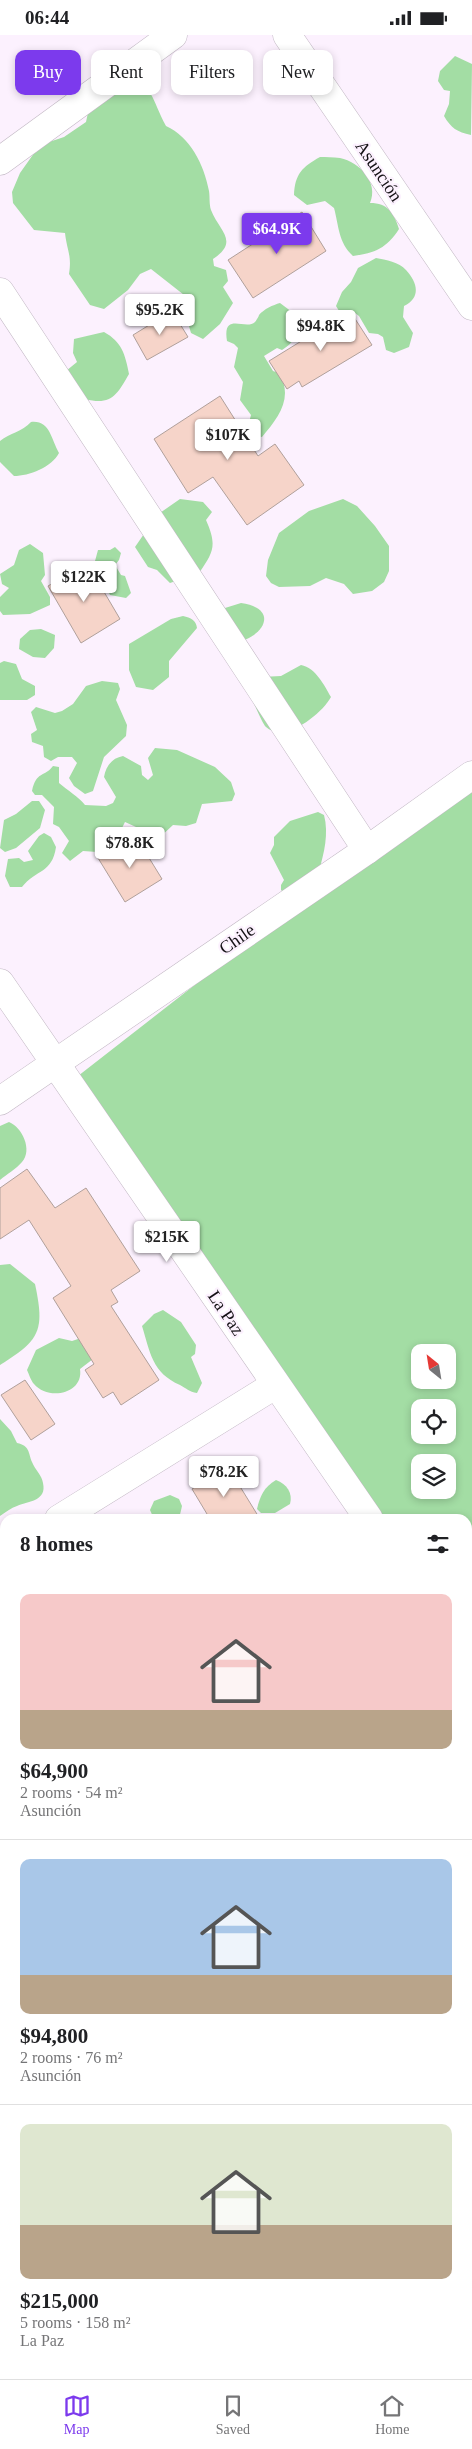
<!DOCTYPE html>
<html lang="en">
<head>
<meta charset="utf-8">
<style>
  :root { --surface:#fff; --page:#f2f2f2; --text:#202124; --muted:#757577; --line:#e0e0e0; --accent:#7c3aed }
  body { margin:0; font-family:"Times New Roman",serif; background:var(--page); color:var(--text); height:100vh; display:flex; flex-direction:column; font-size:19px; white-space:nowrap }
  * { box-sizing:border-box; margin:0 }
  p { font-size:16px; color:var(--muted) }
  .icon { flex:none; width:28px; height:28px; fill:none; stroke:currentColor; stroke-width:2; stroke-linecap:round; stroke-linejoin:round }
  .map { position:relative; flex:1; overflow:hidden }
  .panel { position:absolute; left:0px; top:1479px; width:472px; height:866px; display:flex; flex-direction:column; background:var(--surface); border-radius:15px 15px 0 0; box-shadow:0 2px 8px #0003 }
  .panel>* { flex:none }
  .guide { position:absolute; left:15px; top:15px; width:442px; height:45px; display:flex; gap:10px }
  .needle { width:32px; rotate:330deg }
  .buttons { position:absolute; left:411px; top:1309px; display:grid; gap:10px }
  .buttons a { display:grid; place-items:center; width:45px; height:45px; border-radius:10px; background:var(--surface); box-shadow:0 2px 8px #0003; font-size:25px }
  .price { position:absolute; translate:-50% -42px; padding:0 11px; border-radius:5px; background:#fff; color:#222; font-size:16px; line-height:32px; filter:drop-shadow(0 1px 2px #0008) }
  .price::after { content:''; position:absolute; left:50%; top:30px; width:15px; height:11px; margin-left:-8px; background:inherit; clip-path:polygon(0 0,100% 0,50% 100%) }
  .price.selected { background:var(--accent); color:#fff }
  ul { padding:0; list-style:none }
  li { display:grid; align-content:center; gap:10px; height:265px; padding:0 20px }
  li+li { border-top:1px solid var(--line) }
  li span { display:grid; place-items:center; height:155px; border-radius:10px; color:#555 }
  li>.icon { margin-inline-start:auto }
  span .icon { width:90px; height:90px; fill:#fffc; stroke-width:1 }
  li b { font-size:21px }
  h2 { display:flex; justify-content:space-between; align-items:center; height:60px; padding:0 20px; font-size:21px }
  .pill { padding:0 18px; border-radius:10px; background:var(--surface); box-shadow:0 2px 8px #0003; font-size:18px; line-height:45px }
  .pill.selected { background:var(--accent); color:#fff }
  .status { display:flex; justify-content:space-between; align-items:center; height:35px; padding:0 25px; background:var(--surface); direction:ltr }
  .status svg { height:14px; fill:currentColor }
  .menu { display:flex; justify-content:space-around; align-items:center; height:70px; border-top:1px solid var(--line); background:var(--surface); font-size:14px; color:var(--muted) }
  .menu a { display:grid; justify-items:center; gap:2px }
  .menu .selected { color:var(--accent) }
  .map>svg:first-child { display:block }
  .industrial { fill:#ffe5df }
  .green { fill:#a3dda4; fill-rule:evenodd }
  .building { fill:#f6d4c9; stroke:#b0a09b }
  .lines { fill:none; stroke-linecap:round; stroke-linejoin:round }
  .minor-casing { stroke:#c2b8c4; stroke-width:29 }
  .minor { stroke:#fff; stroke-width:28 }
  .labels { text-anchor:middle; stroke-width:4.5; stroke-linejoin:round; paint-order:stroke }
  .street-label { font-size:18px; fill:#131014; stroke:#fcf1fe }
</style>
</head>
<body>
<div class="status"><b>06:44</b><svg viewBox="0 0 49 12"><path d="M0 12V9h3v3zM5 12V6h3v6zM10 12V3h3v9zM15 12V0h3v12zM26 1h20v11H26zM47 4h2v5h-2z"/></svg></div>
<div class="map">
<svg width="472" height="2344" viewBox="0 0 472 2344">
  <rect width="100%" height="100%" fill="#fcf1fe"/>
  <path class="industrial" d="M0,1923L5,1935V2340H468V2202H472V2344H0Z"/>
  <g class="green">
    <path d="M455,21L472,29L471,100C457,97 451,93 444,81L449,69L450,56L444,55L438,46L440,36Z"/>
    <path d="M124,36C154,51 151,63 166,91C190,102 204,129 209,156C210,162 209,169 211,175C219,196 240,206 213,224L214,231L226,235L228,246L223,252L233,268L220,289L203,304L191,298L183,271L193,267L151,234L140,239L128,255L104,274L90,270L69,239C72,220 67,216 65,198L34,195L13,168L12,157L20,138L37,114L49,107L64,102L86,87L93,54Z"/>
    <path d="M320,122C326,122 333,122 340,123C360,127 379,148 370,168C388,168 394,178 399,194C387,213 375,218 353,221C338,207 339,191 334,173L325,166L307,170L294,160C295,139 302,132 320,122Z"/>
    <path d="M376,223C386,225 399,227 406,235C418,248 421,263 404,271L403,282L413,298L409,312L394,318L386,315L383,302L378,299L369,298L359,281L351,275L341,279L336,271L342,257L351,247L358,233Z"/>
    <path d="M280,268L300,283C298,299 295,307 282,315L277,313L264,321L273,336L279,338C294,363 278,383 262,402L250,400L247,395L251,380L240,365L243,347L234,332L238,313L234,309L227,306C222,276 246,296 255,287C256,286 259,281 259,280C264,274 273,270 280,268Z"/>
    <path d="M104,297C122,307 125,319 129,339C117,360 111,371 85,364L66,336L77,327L73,318L74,304Z"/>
    <path d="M31,387C50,385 51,404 59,418C52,432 29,441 14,441L0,427V406C10,398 22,397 31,387Z"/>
    <path d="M180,464L203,467L212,477L206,485C217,510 214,517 199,538L170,548L157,535L148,532L135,512L157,480Z"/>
    <path d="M343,464L357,471L375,491L389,511V536L384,547L372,556L353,559L344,549L326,543L310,551L279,552L271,548L266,541L268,525L279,498L309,476Z"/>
    <path d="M30,509L43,518L45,540L41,546L50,562V570L30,579L3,580L0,576V562L9,553L2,549L0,539L14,530L19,515Z"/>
    <path d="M115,512L121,518L119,525L115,530L121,540L125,541L131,558L126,563L110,560L107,554L112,544L95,526L98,515H110Z"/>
    <path d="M241,568C281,574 263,603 234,608L223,586L225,573Z"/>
    <path d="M183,581C191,583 196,585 197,593L169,626V642L153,655L136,652L129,635V609L171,584Z"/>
    <path d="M41,594L55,600L54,613L45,623L33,622L19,614L20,604L30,595Z"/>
    <path d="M4,626L16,629L22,644L35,651V660L27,665H0V628Z"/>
    <path d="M301,630C316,633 324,650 331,662C322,679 284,709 266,692C263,690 253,666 250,660L261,642L281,641Z"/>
    <path d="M102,646L118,648L120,654L116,665L127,690L126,701L104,722L93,756L85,759L74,751L69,743L77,728L72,722H58L51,726L44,722L43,711L32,707L31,699L37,695L31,677L36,672L55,678L62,676L73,669L86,651Z"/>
    <path d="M155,713L177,715L215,732L231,747L235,759L232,766L202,769L196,788L186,791L173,790L158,804L147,803L136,792L125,787L115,807L97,817L83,816L70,826L62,818L69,806L59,792L53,789L54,772L42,760H35L32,756C36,736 45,742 53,731L59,732V748C68,756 78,761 85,770L106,771L113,768L116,762L104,742C106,731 112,723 123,721L141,731L142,740L148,745L153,740L148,723Z"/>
    <path d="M472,734V1609L468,1603V1484H385L78,1041ZM420,1318H448V1345H420ZM420,1372H448V1400H420ZM420,1428H448V1455H420Z"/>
    <path d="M32,766H39L45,775L40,793L16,813L5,817L0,813L4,785L16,779Z"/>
    <path d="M318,777L324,780C329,799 324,818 319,836L285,859L281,855V850L284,845L270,818L274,810V802L290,786Z"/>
    <path d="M44,798L51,802L56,812C52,839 36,834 22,852H10L5,841L8,824L19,823L24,827L33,825L28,816L39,801Z"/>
    <path d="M9,1087C22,1092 33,1115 22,1127C16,1134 7,1139 0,1145V1091Z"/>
    <path d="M10,1229L35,1249C45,1296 40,1305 0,1330V1230Z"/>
    <path d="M163,1275L181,1287L196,1310L195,1319L191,1322L202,1348L197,1358C189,1357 186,1353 180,1350C152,1338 150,1317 142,1291L154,1279Z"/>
    <path d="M90,1300L93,1324L80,1334C84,1359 48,1366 34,1349C31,1346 29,1339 27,1335L36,1315L59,1303L72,1306Z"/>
    <path d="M0,1384L11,1396L17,1408C30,1411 28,1417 32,1427C35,1435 42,1440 43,1448C47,1466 29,1466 17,1471C11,1473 6,1477 0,1481Z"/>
    <path d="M276,1445C287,1449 293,1458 290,1469L275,1478H261L257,1474C260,1461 264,1452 276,1445Z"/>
    <path d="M170,1460L179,1464L182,1471L179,1484H154L150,1475L154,1466Z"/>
    <path d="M5,1553V1612C0,1601 0,1563 5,1553Z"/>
  </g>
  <g class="building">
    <path d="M302,177L326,216L253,263L228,225Z"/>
    <path d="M172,276L188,302L147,325L133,300Z"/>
    <path d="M350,276L372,310L302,352L299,346L287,354L269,326Z"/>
    <path d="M220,361L258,421L275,409L304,450L247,490L213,442L188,458L154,404Z"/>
    <path d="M87,528L120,584L81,608L48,551Z"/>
    <path d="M135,800L162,844L125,867L98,823Z"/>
    <path d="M27,1134L55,1173L86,1153L140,1236L111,1255L118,1267L111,1271L159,1345L121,1370L113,1357L103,1363L85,1335L94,1329L53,1263L71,1251L29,1185L0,1204V1153Z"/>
    <path d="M25,1345L55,1389L31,1405L1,1360Z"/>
    <path d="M228,1432L260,1484H210L192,1454Z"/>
  </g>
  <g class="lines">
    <g class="minor-casing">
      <g id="minor">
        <path d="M287,0L472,271"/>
        <path d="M0,126L173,0"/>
        <path d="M0,257L367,815"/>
        <path d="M0,948L369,1484"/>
        <path d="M0,1066L367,815L472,740"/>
        <path d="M59,1484L275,1350"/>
        <path d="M0,1520L5,1517"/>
        <path d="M468,1625L472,1632"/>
        <path d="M468,1671L472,1667"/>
      </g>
    </g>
    <use href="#minor" class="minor"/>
  </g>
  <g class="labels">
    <g class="street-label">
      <text transform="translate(379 136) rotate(56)" y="6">Asunción</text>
      <text transform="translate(237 904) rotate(-35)" y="6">Chile</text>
      <text transform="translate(226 1278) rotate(56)" y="6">La Paz</text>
    </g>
  </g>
</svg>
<div class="buttons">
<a><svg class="needle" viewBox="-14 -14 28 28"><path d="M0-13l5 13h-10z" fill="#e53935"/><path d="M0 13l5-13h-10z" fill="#757577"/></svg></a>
<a><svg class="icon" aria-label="locate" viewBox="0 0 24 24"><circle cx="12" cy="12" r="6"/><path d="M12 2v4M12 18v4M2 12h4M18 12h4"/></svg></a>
<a><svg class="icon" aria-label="layers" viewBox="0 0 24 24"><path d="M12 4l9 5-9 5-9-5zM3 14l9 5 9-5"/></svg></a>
</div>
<b class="price selected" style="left:277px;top:220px">$64.9K</b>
<b class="price" style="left:160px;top:301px">$95.2K</b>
<b class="price" style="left:321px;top:317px">$94.8K</b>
<b class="price" style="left:228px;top:426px">$107K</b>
<b class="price" style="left:84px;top:568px">$122K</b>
<b class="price" style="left:130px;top:834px">$78.8K</b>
<b class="price" style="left:167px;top:1228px">$215K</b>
<b class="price" style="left:224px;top:1463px">$78.2K</b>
<div class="guide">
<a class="pill selected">Buy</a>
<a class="pill">Rent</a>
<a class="pill">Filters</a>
<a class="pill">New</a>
</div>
<section class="panel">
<h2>8 homes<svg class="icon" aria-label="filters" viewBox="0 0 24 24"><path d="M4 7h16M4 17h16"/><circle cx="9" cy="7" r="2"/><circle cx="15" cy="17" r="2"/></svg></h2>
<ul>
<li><span style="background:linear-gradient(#f6c9c9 75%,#b9a48a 0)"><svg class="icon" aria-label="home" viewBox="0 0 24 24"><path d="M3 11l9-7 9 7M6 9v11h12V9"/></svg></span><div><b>$64,900</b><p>2 rooms · 54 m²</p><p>Asunción</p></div></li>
<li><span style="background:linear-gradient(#a9c7e8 75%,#b9a48a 0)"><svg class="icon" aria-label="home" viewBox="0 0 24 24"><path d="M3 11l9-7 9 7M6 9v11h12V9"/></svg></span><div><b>$94,800</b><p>2 rooms · 76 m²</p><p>Asunción</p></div></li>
<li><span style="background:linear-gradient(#dfe7d0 65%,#b9a48a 0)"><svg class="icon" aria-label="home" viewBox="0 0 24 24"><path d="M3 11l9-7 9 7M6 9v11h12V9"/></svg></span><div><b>$215,000</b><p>5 rooms · 158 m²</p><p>La Paz</p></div></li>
</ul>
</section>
</div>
<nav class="menu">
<a class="selected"><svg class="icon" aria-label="map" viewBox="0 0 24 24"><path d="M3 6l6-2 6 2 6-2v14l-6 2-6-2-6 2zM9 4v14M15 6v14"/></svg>Map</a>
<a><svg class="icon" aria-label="saved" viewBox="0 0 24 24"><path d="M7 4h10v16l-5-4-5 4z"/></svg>Saved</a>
<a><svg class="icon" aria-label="home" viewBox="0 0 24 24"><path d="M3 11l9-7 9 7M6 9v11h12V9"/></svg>Home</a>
</nav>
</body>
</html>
